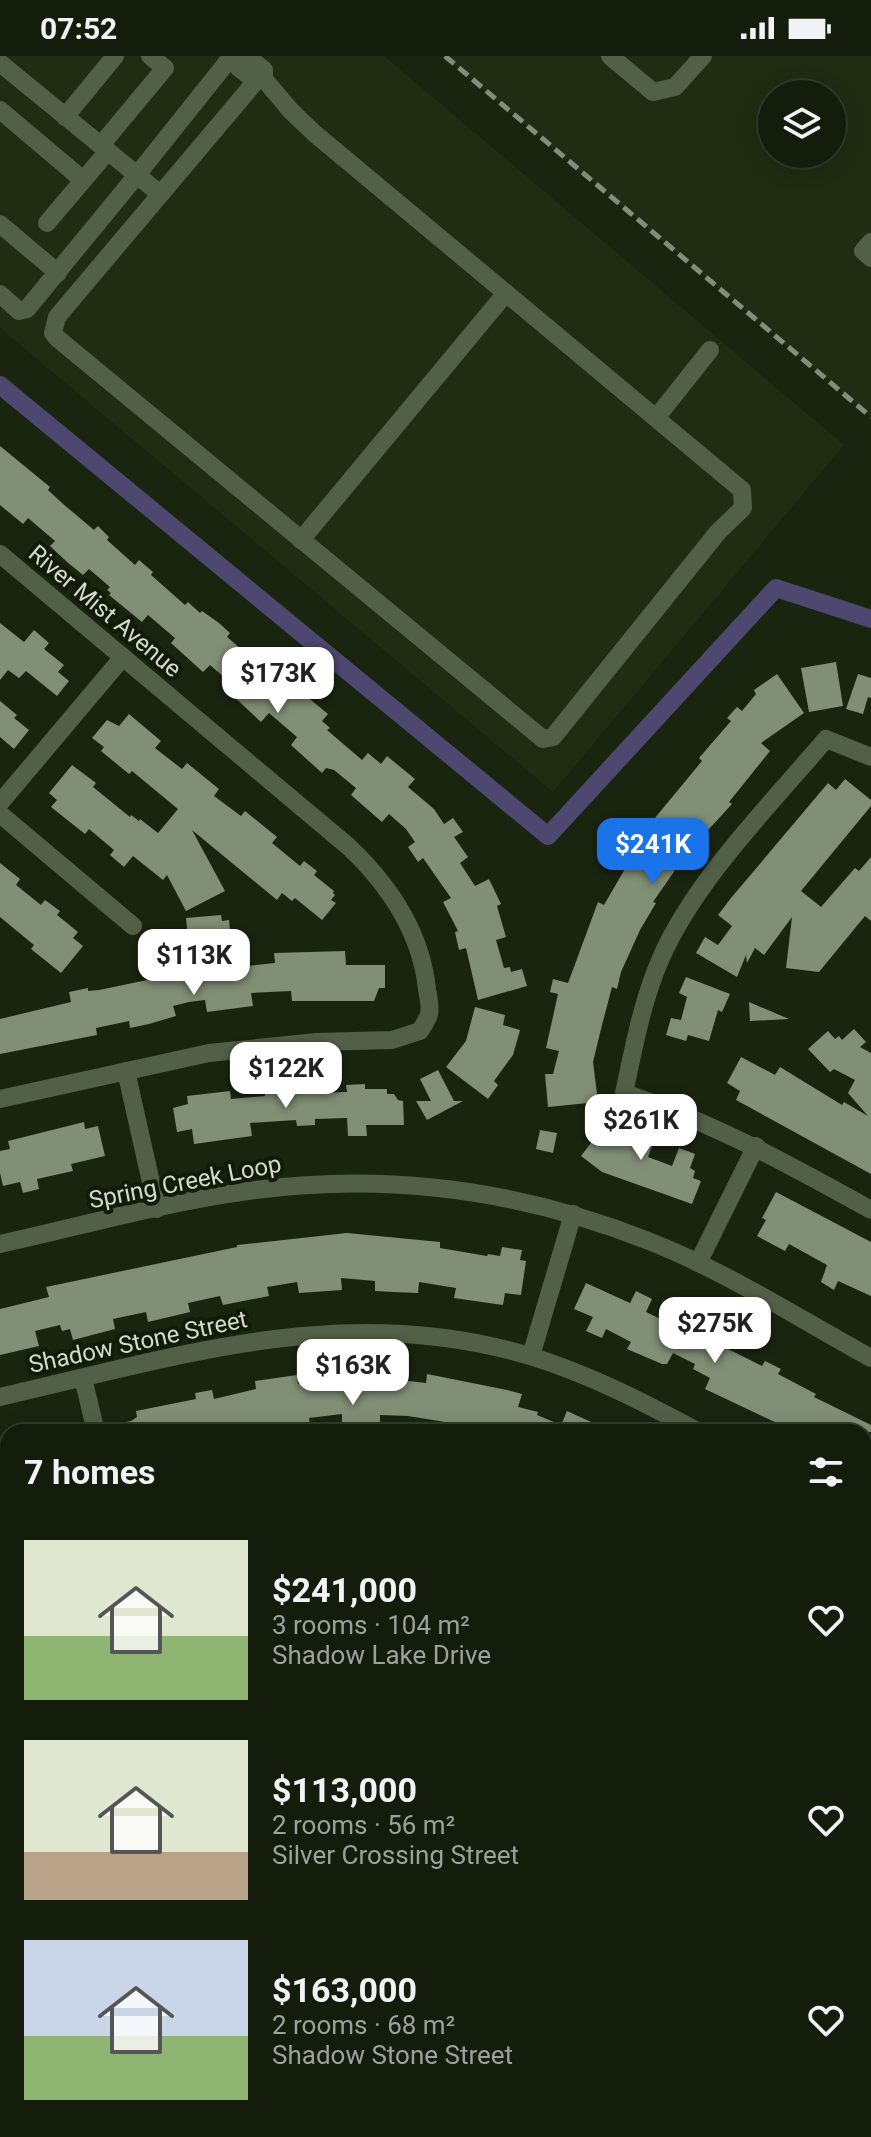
<!DOCTYPE html>
<html lang="en">
<head>
<meta charset="utf-8">
<style>
  :root { --surface:#141c0c; --page:#1d2515; --text:#f1f3f6; --muted:#9da19d; --line:#333a2d; --accent:#1a73e8 }
  body { margin:0; font-family:Roboto,sans-serif; background:var(--page); color:var(--text); height:100vh; display:flex; flex-direction:column; font-size:30px; white-space:nowrap }
  * { box-sizing:border-box; margin:0 }
  p { font-size:26px; color:var(--muted) }
  .icon { flex:none; width:44px; height:44px; fill:none; stroke:currentColor; stroke-width:2; stroke-linecap:round; stroke-linejoin:round }
  .map { position:relative; flex:1; overflow:hidden }
  .panel { position:absolute; left:0px; top:1368px; width:872px; height:714px; display:flex; flex-direction:column; background:var(--surface); border-radius:24px 24px 0 0; box-shadow:0 4px 20px #0003,0 0 0 2px var(--line) }
  .panel>* { flex:none }
  .fabs { position:absolute; left:758px; top:24px; display:grid; gap:16px }
  .fabs a { display:grid; place-items:center; width:88px; height:88px; border-radius:50%; background:var(--surface); box-shadow:0 4px 20px #0003,0 0 0 2px var(--line); font-size:40px }
  .price { position:absolute; translate:-50% -68px; padding:0 18px; border-radius:16px; background:#fff; color:#222; font-size:26px; line-height:52px; filter:drop-shadow(0 2px 4px #0008) }
  .price::after { content:''; position:absolute; left:50%; top:48px; width:24px; height:18px; margin-left:-12px; background:inherit; clip-path:polygon(0 0,100% 0,50% 100%) }
  .price.on { background:var(--accent); color:#fff }
  ul { padding:0; list-style:none }
  li { display:flex; align-items:center; gap:24px; height:200px; padding:0 24px }
  li span { display:grid; place-items:center; flex:none; width:224px; height:160px; border-radius:0px; color:#555 }
  li>.icon { margin-inline-start:auto }
  span .icon { width:96px; height:96px; fill:#fffc; stroke-width:1 }
  li b { font-size:34px }
  h2 { display:flex; justify-content:space-between; align-items:center; height:96px; padding:0 24px; font-size:34px }
  .status { display:flex; justify-content:space-between; align-items:center; height:56px; padding:0 40px; background:var(--surface); direction:ltr }
  .status svg { height:22px; fill:currentColor }
  .map>svg:first-child { display:block }
  .built { fill:#202d12; fill-rule:evenodd }
  .lines { fill:none; stroke-linecap:round; stroke-linejoin:round }
  .canal { stroke:#4e476f; stroke-width:18 }
  .building { fill:#818f76 }
  .minor { stroke:#536048; stroke-width:18 }
  .rail { stroke:#848d7d; stroke-width:5; stroke-dasharray:12 6; stroke-linecap:butt }
  .labels { text-anchor:middle; stroke-width:8; stroke-linejoin:round; paint-order:stroke }
  .street-label { font-size:24px; fill:#d4dbce; stroke:#111b07 }
</style>
</head>
<body>
<div class="status"><b>07:52</b><svg viewBox="0 0 49 12"><path d="M0 12V9h3v3zM5 12V6h3v6zM10 12V3h3v9zM15 12V0h3v12zM26 1h20v11H26zM47 4h2v5h-2z"/></svg></div>
<div class="map">
<svg width="871" height="2081" viewBox="0 0 871 2081">
  <rect width="100%" height="100%" fill="#1a2510"/>
  <g class="built">
    <path d="M0,0H384L844,389L553,736L0,272Z"/>
    <path d="M443,0H871V361ZM772,38H832V98H772Z"/>
  </g>
  <g class="lines">
    <path class="canal" d="M0,329L548,780L776,532L871,563"/>
  </g>
  <g class="building">
    <path d="M0,390L50,431L48,434L62,447L94,474L98,470L109,481L107,484L135,509L139,504L153,516L151,519L185,549L188,546L200,557L202,555L219,567L230,577L227,581L256,606L260,602L328,658L322,665L330,672L327,674L362,704L368,697L381,708L387,700L415,723L408,731L434,753L444,768L453,762L463,776L454,781L468,801L460,807L475,830L489,823L501,848L497,850L506,881L496,884L504,912L510,911L511,916L522,913L527,930L478,944L466,892L459,894L455,876L458,875L443,846L451,842L423,802L418,806L408,791L415,786L406,773L389,758L382,766L351,739L356,732L334,714L326,712L322,717L291,689L297,681L269,657L261,666L231,638L233,636L230,633L233,629L210,609L203,616L171,587L175,582L148,559L142,566L109,539L111,537L107,534L110,531L89,513L83,519L67,506L50,490L55,485L28,462L23,468L0,449Z"/>
    <path d="M0,567L24,586L34,574L49,587L44,593L64,609L58,616L69,625L57,640L26,615L19,622L8,614L0,624Z"/>
    <path d="M836,606L843,650L809,656L801,612Z"/>
    <path d="M777,618L804,657L761,687L770,695L729,746L732,748L687,797L653,846L656,847L640,874L621,916L617,933L612,931L602,969L593,1006L598,1046L548,1051L545,1018H553L559,995L546,992L558,938L550,936L553,923L568,927L598,846L604,849L633,799L625,793L640,771L645,774L702,705L699,702L731,665L727,662L737,651L742,655L756,638L754,634Z"/>
    <path d="M858,618L871,622V642L868,641L863,658L846,653Z"/>
    <path d="M0,645L17,659L14,662L29,674L14,693L0,681Z"/>
    <path d="M129,658L161,685L155,692L182,713L187,707L219,733L214,740L241,760L245,755L277,781L272,787L300,810L304,805L317,815L314,819L334,835L333,837L335,839L331,844L336,847L322,864L295,842L292,845L282,837L277,844L192,774L225,835L186,855L167,819L163,824L133,800L124,811L110,799L114,794L89,773L85,778L51,751L57,744L49,737L72,709L96,727L93,731L130,761L131,759L139,765L140,763L158,777L178,753L132,715L129,718L101,695L104,691L92,682L107,664L119,670Z"/>
    <path d="M845,723L871,744V750L801,835L821,851L855,812L859,815L871,801V865L865,860L819,916L786,912L792,861L764,899L755,892L747,907L746,899L737,921L696,897L705,881L718,889L732,870L718,859L731,842L828,727L836,734Z"/>
    <path d="M0,807L20,823L16,829L41,849L45,844L60,855L57,859L78,876L73,882L83,890L61,917L31,893L34,889L0,861Z"/>
    <path d="M221,859L222,865L229,864L232,893L197,896L195,882H188L186,862Z"/>
    <path d="M345,895L346,909H385V932H379L374,945H292L291,935L251,937L253,950L207,956L205,944L189,946L173,950L176,960L149,968L130,972L129,965L96,972L97,979L0,998V963L71,946L69,936L88,932V935L99,934L176,918L178,924L230,918L228,906L247,903L248,910L275,907L274,897Z"/>
    <path d="M686,921L730,938L722,956L718,954L709,985L688,979L686,985L666,979L671,962L681,964L687,941L679,937Z"/>
    <path d="M749,946L789,963L750,965Z"/>
    <path d="M475,951L505,959L503,969L520,974L513,999L494,1025L498,1029L488,1043L446,1011L466,985Z"/>
    <path d="M854,973L866,986L860,991L871,997V1118L736,1044L740,1035L727,1027L741,1001L775,1019L780,1011L842,1049L844,1046L868,1060L848,1037L855,1024L834,1013L830,1016L808,993L828,975L835,983L839,980L842,984Z"/>
    <path d="M438,1014L454,1045H463L427,1064L416,1045H431L420,1023Z"/>
    <path d="M312,1025L313,1037L347,1036L346,1029L365,1028V1033H387V1038H394L398,1044L403,1045L404,1069H366L367,1080H348L347,1062L315,1063V1069L297,1070L296,1064L250,1067L252,1080L194,1088L192,1073L177,1076L173,1052L188,1048L187,1040L230,1035L231,1043L265,1040V1029Z"/>
    <path d="M607,1056L627,1075L654,1085L648,1101L672,1110L679,1092L695,1098L690,1112L695,1115L693,1122L701,1125L692,1148L602,1116L581,1100L600,1075L595,1071Z"/>
    <path d="M84,1066L85,1073L98,1070L105,1100L71,1108L73,1115L37,1123L39,1133L23,1137L20,1126L3,1130L0,1117V1095L10,1093L8,1085Z"/>
    <path d="M540,1074L557,1077L553,1097L536,1093Z"/>
    <path d="M776,1136L871,1186V1240L838,1225L834,1234L821,1226L827,1209L789,1188L785,1195L757,1180L766,1164L762,1162Z"/>
    <path d="M347,1177L440,1186V1192L487,1200L488,1198L500,1200L502,1191L522,1194L520,1204L526,1205L521,1239L505,1237L503,1249L454,1242L456,1232L419,1226L418,1237L393,1236L375,1235V1225L341,1222L342,1234L299,1237L297,1226L267,1231L269,1240L223,1249L220,1240L188,1247L190,1256L148,1266L146,1256L113,1263L115,1273L73,1284L70,1273L62,1275L60,1269L35,1275L39,1290L0,1299V1253L49,1241L46,1231L237,1191V1189Z"/>
    <path d="M586,1227L630,1247L636,1235L652,1243L646,1256L669,1267L670,1264L762,1310L765,1305L781,1313L778,1318L816,1338L814,1341L871,1369V1376H784L777,1372L779,1368L705,1333L710,1322L693,1313L695,1308L673,1297L667,1308H662L627,1293L631,1286L606,1273L602,1282L586,1275L593,1261L574,1253Z"/>
    <path d="M340,1315H385L384,1322L426,1327L427,1318L507,1334L522,1338L518,1351L538,1356L537,1359L561,1369L567,1355L613,1376H480L445,1369V1366L408,1360L380,1359V1370L342,1369V1358L309,1362L310,1369L300,1370L301,1373L280,1376H266L265,1367L223,1376H108L107,1370L131,1365L137,1361L136,1355L196,1343L195,1337L212,1334L214,1343L256,1333L255,1325L297,1319L298,1328L340,1324Z"/>
  </g>
  <g class="lines">
    <g class="minor">
      <path d="M610,0L653,36L675,31L703,0"/>
      <path d="M0,7L137,119L232,0"/>
      <path d="M256,25L239,12L234,1L247,0L264,14V23L256,25L57,261L53,277L57,282L543,683L553,681L718,476L743,452L742,434L314,77L291,55L264,23"/>
      <path d="M0,54L83,124"/>
      <path d="M65,61L115,0"/>
      <path d="M101,89L165,12L150,0"/>
      <path d="M47,167L108,95"/>
      <path d="M0,168L58,217"/>
      <path d="M871,186L863,195L871,202"/>
      <path d="M0,238L19,255L27,253L137,119L160,138"/>
      <path d="M656,362L710,294"/>
      <path d="M301,484L506,237"/>
      <path d="M0,498L349,791C390,830 421,876 427,933C428,940 431,951 429,958C428,963 423,970 420,975L392,984L317,986L209,997L0,1043"/>
      <path d="M871,701L826,683C771,748 695,824 661,902C642,945 634,991 624,1037C712,1066 790,1109 871,1154"/>
      <path d="M0,747L123,601"/>
      <path d="M0,758L133,870"/>
      <path d="M126,1015L157,1153"/>
      <path d="M0,1188C82,1170 165,1146 248,1135C384,1116 519,1134 646,1184C724,1214 798,1262 871,1302"/>
      <path d="M698,1207L756,1090"/>
      <path d="M531,1300L573,1158"/>
      <path d="M83,1322L96,1376"/>
      <path d="M0,1341C180,1300 349,1244 533,1301C591,1319 645,1347 699,1376"/>
      <path d="M864,1465L871,1469"/>
      <path d="M0,1793L8,1795"/>
      <path d="M0,1948L8,1950"/>
      <path d="M382,2074L401,2081"/>
      <path d="M705,2074L716,2081"/>
      <path d="M349,2081L352,2074"/>
      <path d="M414,2081L417,2074"/>
    </g>
    <path class="rail" d="M445,0L871,361"/>
  </g>
  <g class="labels">
    <g class="street-label">
      <text transform="translate(105 555) rotate(40)" y="8">River Mist Avenue</text>
      <text transform="translate(185 1126) rotate(-11)" y="8">Spring Creek Loop</text>
      <text transform="translate(138 1286) rotate(-12)" y="8">Shadow Stone Street</text>
    </g>
  </g>
</svg>
<div class="fabs">
<a><svg class="icon" aria-label="layers" viewBox="0 0 24 24"><path d="M12 4l9 5-9 5-9-5zM3 14l9 5 9-5"/></svg></a>
</div>
<b class="price" style="left:278px;top:659px">$173K</b>
<b class="price on" style="left:653px;top:830px">$241K</b>
<b class="price" style="left:194px;top:941px">$113K</b>
<b class="price" style="left:286px;top:1054px">$122K</b>
<b class="price" style="left:641px;top:1106px">$261K</b>
<b class="price" style="left:715px;top:1309px">$275K</b>
<b class="price" style="left:353px;top:1351px">$163K</b>
<section class="panel">
<h2>7 homes<svg class="icon" aria-label="filters" viewBox="0 0 24 24"><path d="M4 7h16M4 17h16"/><circle cx="9" cy="7" r="2"/><circle cx="15" cy="17" r="2"/></svg></h2>
<ul>
<li><span style="background:linear-gradient(#dfe7d0 60%,#8fb573 0)"><svg class="icon" aria-label="home" viewBox="0 0 24 24"><path d="M3 11l9-7 9 7M6 9v11h12V9"/></svg></span><div><b>$241,000</b><p>3 rooms · 104 m²</p><p>Shadow Lake Drive</p></div><svg class="icon" aria-label="heart" viewBox="0 0 24 24"><path d="M12 20l-8-8c-3-5 5-10 8-4 3-6 11-1 8 4z"/></svg></li>
<li><span style="background:linear-gradient(#dfe7d0 70%,#b9a48a 0)"><svg class="icon" aria-label="home" viewBox="0 0 24 24"><path d="M3 11l9-7 9 7M6 9v11h12V9"/></svg></span><div><b>$113,000</b><p>2 rooms · 56 m²</p><p>Silver Crossing Street</p></div><svg class="icon" aria-label="heart" viewBox="0 0 24 24"><path d="M12 20l-8-8c-3-5 5-10 8-4 3-6 11-1 8 4z"/></svg></li>
<li><span style="background:linear-gradient(#c9d6e8 60%,#8fb573 0)"><svg class="icon" aria-label="home" viewBox="0 0 24 24"><path d="M3 11l9-7 9 7M6 9v11h12V9"/></svg></span><div><b>$163,000</b><p>2 rooms · 68 m²</p><p>Shadow Stone Street</p></div><svg class="icon" aria-label="heart" viewBox="0 0 24 24"><path d="M12 20l-8-8c-3-5 5-10 8-4 3-6 11-1 8 4z"/></svg></li>
</ul>
</section>
</div>
</body>
</html>
